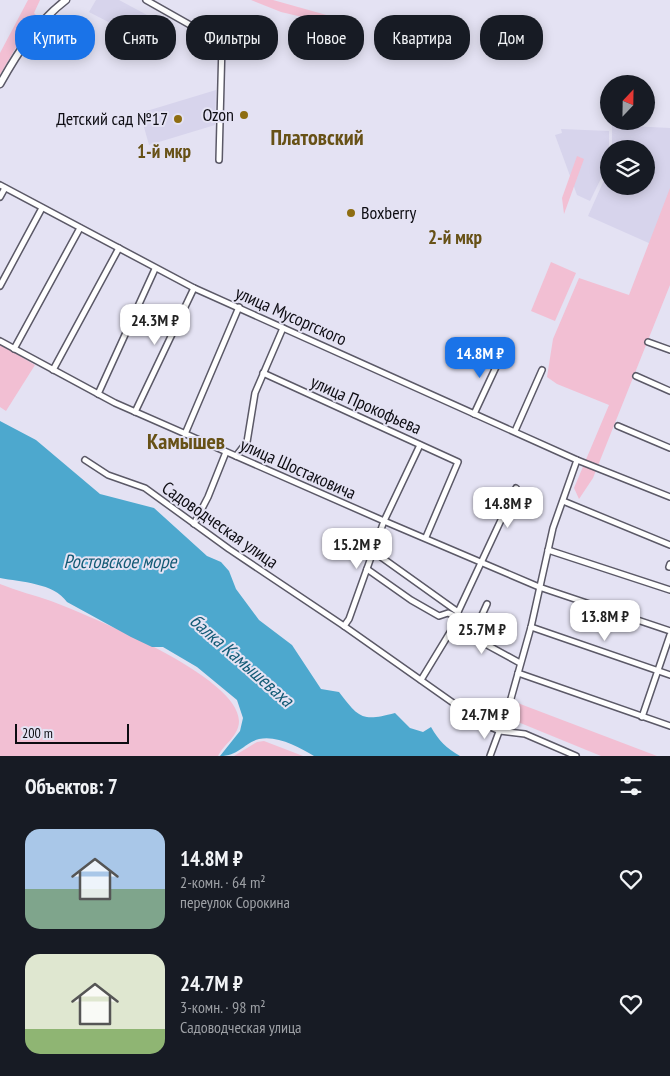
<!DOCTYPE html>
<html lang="ru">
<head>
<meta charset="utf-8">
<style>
  :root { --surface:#171b24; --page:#242831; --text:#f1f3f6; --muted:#9ea1a6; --accent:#1a73e8 }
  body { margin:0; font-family:"PT Sans Narrow",sans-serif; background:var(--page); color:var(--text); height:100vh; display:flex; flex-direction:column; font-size:19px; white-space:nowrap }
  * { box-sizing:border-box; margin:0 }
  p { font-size:16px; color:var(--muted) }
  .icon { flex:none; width:28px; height:28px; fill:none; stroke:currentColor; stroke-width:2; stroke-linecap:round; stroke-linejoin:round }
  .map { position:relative; height:756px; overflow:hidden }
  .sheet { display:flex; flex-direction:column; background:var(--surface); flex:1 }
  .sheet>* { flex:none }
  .top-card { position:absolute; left:15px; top:15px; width:640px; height:45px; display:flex; gap:10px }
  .needle { width:32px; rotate:22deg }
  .tools { position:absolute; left:600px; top:75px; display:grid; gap:10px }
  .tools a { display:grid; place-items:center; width:55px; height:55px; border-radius:50%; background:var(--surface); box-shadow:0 2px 12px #0003; font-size:25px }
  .scale { position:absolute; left:15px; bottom:12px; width:114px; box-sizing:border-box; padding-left:5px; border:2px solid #0d0c12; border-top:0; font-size:14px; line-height:18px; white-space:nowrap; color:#0d0c12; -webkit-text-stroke:4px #e4e2f3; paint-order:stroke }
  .price { position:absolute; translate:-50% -42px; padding:0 11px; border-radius:10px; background:#fff; color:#222; font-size:16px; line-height:32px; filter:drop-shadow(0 1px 2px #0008) }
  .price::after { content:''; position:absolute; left:50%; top:30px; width:15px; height:11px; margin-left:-8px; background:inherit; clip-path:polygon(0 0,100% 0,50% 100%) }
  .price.active { background:var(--accent); color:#fff }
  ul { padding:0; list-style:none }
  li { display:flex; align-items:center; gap:15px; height:125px; padding:0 25px }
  li span { display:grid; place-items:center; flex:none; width:140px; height:100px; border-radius:15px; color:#555 }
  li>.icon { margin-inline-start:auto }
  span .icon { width:60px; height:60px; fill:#fffc; stroke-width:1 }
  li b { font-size:21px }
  h2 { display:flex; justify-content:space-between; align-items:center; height:60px; padding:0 25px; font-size:21px }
  .pill { padding:0 18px; border-radius:20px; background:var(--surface); box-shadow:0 2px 12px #0003; font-size:18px; line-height:45px }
  .pill.active { background:var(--accent); color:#fff }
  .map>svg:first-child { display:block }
  .built { fill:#d7d4ec }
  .green { fill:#f2bfd3 }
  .water { fill:#4da8ce }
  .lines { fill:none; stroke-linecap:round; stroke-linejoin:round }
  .minor-casing { stroke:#5b5967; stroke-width:8 }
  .major-casing { stroke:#5b5967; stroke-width:9 }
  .minor { stroke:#fff; stroke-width:5 }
  .major { stroke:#fff; stroke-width:6 }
  .poi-dot { fill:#8e6d11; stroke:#e4e2f3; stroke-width:2 }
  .labels { text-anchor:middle; stroke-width:4; stroke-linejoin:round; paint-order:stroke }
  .poi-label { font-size:18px; fill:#0d0c12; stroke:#e4e2f3; text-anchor:end }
  .street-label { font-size:18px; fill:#0d0c12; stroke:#e4e2f3 }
  .neighbourhood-label { font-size:19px; font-weight:bold; fill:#675116; stroke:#e4e2f3 }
  .water-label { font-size:19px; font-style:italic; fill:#145b76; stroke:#e4e2f3 }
  .district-label { font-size:22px; font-weight:bold; fill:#675116; stroke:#e4e2f3 }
</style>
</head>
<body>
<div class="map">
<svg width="670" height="756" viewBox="0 0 670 756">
  <rect width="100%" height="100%" fill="#e4e2f3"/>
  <g class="built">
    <path d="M96,0H119L162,23L160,28L155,30L124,16L118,27L89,12Z"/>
    <path d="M216,90L215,125L149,145L140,113Z"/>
    <path d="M612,125L670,128V196L651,244L588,216L609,169V186H646V149H612Z"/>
    <path d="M561,129L609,131V162L590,201L577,195L555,135L562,133Z"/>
  </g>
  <g class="green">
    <path d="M28,0H40L34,13L39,18L15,49L0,75V53Z"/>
    <path d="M251,0H273L330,16L328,23L281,12Z"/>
    <path d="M577,156L584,159L564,214L562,198Z"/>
    <path d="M670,188V285L593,478L579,499L574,488L609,405L557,384L547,377L553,339L579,278L629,295Z"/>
    <path d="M551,262L576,273L555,321L531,311Z"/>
    <path d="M0,344L35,365L6,411L0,407Z"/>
    <path d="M0,584C17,591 34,595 51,601C89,616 239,676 239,721C239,736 224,744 218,756H0Z"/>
    <path d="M515,702L657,756H601L513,720Z"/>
    <path d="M264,741L303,756H234L257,742Z"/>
  </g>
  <path class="water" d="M0,421L36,440L100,494L154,508L207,556L221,562L229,571L236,589L259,620L292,645L321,689L339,692C359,718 362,722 395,713L410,728L423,732L431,727C439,741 446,748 460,756H314C299,747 277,735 259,739C244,743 239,756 220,756L240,731L243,718L237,700L197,667L163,647H152L131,637L67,602C54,583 21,582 0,578Z"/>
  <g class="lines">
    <g class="minor-casing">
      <g id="minor">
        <path d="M146,0L222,43L219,160"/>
        <path d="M0,185L194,288L577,460L670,497"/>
        <path d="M0,197L5,188"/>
        <path d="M0,286L42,208"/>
        <path d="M0,341L115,403L384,521L539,587L670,631"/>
        <path d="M648,342L670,350"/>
        <path d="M14,349L80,228"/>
        <path d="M53,370L119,248"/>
        <path d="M263,373L458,462L426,537"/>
        <path d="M636,376L670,391"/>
        <path d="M98,394L155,269"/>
        <path d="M135,412L194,288"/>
        <path d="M474,414L503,352"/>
        <path d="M618,426L670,448"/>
        <path d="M515,431L542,370"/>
        <path d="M185,434L239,307"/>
        <path d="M236,456L247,442L255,393L283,328"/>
        <path d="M85,460L108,475L145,488L229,549L344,626L483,724L500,731L525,734L576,756"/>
        <path d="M563,501L670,545"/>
        <path d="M194,524L208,497L226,452"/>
        <path d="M548,550L670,590"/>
        <path d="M374,552L458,612"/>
        <path d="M669,567L670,564"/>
        <path d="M367,569L411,600L439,616L448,613L457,617"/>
        <path d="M455,624L478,640L520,663"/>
        <path d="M344,626L349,619L384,521L420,445"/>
        <path d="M531,627L670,675"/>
        <path d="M472,637L487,604"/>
        <path d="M518,673L670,726"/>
        <path d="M421,680L455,624L458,612L516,488"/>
        <path d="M642,717L670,635"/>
        <path d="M490,756L510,702L531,627L553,528L577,460"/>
      </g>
    </g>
    <g class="major-casing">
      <path id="major" d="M0,84C18,52 37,22 66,0"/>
    </g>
    <use href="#minor" class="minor"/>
    <use href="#major" class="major"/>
  </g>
  <g class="poi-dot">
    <circle cx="244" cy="115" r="5"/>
    <circle cx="178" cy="119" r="5"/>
    <circle cx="351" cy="213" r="5"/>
  </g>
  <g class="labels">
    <g class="poi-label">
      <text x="234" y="121">Ozon</text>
      <text x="168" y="125">Детский сад №17</text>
      <text x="361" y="219" text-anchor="start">Boxberry</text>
    </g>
    <g class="street-label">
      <text transform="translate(291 316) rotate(24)" y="6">улица Мусоргского</text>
      <text transform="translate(366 405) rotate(24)" y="6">улица Прокофьева</text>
      <text transform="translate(298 469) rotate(24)" y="6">улица Шостаковича</text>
      <text transform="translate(220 525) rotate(35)" y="6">Садоводческая улица</text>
    </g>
    <g class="neighbourhood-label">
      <text x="164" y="158">1-й мкр</text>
      <text x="455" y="244">2-й мкр</text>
    </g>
    <g class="water-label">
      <text x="120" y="568">Ростовское море</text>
      <text transform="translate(242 660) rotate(41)" y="7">балка Камышеваха</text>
    </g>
    <g class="district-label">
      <text x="317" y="145">Платовский</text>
      <text x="186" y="449">Камышев</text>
    </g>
  </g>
</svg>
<div class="tools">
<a><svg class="needle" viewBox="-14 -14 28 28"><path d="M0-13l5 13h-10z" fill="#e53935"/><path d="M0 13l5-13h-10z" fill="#9ea1a6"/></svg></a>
<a><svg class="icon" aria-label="layers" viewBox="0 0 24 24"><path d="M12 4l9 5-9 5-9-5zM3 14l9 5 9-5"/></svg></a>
</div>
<div class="scale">200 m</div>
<b class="price" style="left:155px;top:346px">24.3M ₽</b>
<b class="price active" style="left:480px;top:379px">14.8M ₽</b>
<b class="price" style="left:508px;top:529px">14.8M ₽</b>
<b class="price" style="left:357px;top:570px">15.2M ₽</b>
<b class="price" style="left:605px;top:642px">13.8M ₽</b>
<b class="price" style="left:482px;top:655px">25.7M ₽</b>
<b class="price" style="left:485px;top:740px">24.7M ₽</b>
<div class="top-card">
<a class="pill active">Купить</a>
<a class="pill">Снять</a>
<a class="pill">Фильтры</a>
<a class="pill">Новое</a>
<a class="pill">Квартира</a>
<a class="pill">Дом</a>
</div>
</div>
<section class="sheet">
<h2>Объектов: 7<svg class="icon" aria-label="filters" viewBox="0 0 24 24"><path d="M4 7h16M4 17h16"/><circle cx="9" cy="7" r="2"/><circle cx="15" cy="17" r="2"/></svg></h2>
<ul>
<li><span style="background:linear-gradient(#a9c7e8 60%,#7fa58c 0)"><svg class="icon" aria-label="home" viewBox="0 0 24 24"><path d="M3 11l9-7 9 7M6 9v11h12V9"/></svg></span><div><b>14.8M ₽</b><p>2-комн. · 64 m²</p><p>переулок Сорокина</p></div><svg class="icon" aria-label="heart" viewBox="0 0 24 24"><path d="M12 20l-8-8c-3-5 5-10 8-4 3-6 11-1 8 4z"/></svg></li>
<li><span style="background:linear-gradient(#dfe7d0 75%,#8fb573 0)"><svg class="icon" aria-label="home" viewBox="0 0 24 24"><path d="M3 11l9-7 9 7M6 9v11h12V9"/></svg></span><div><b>24.7M ₽</b><p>3-комн. · 98 m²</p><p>Садоводческая улица</p></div><svg class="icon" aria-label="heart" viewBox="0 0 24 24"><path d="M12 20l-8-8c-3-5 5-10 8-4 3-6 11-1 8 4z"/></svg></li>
</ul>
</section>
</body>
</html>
